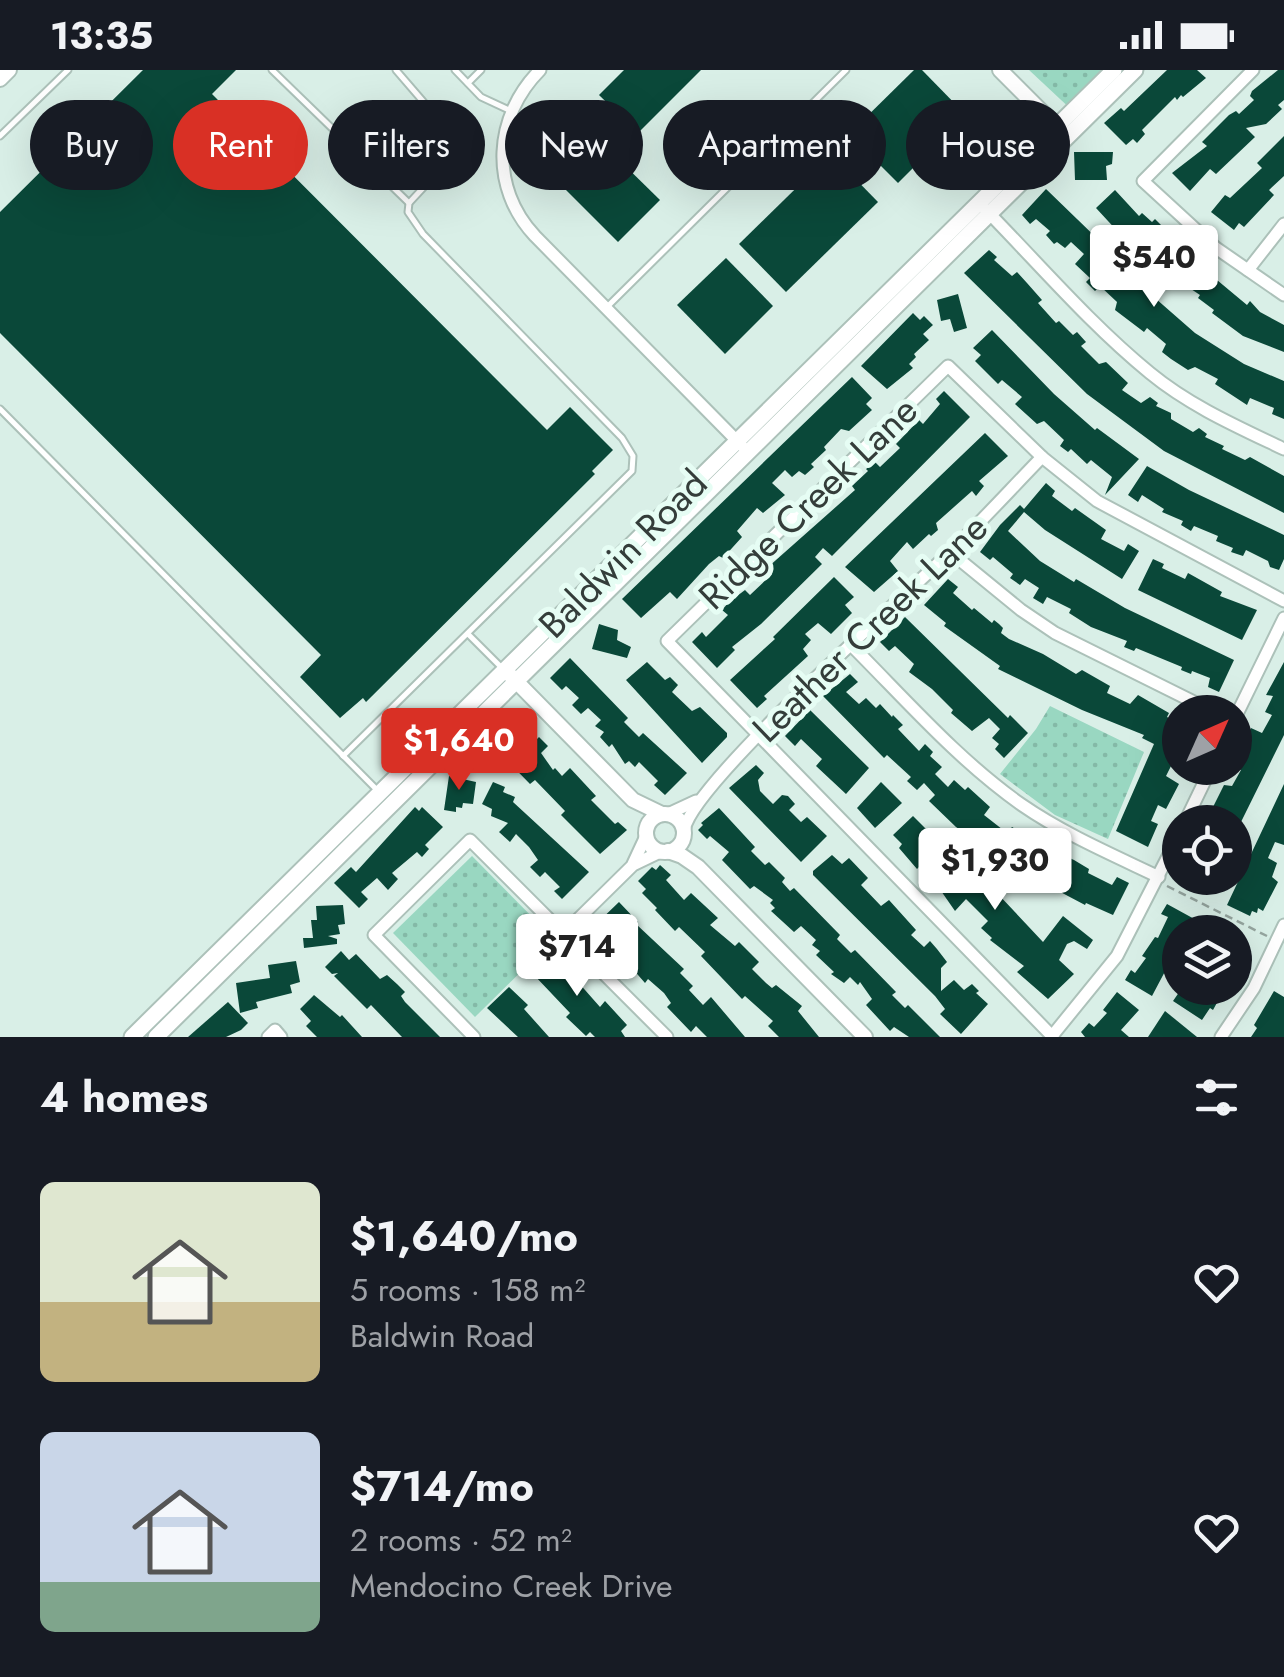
<!DOCTYPE html>
<html lang="en">
<head>
<meta charset="utf-8">
<style>
  :root { --surface:#171b24; --page:#242831; --text:#f1f3f6; --muted:#9ea1a6; --accent:#d93025 }
  body { margin:0; font-family:Jost,sans-serif; background:var(--page); color:var(--text); height:100vh; display:flex; flex-direction:column; font-size:38px; white-space:nowrap }
  * { box-sizing:border-box; margin:0 }
  p { font-size:32px; color:var(--muted) }
  .icon { flex:none; width:55px; height:55px; fill:none; stroke:currentColor; stroke-width:2; stroke-linecap:round; stroke-linejoin:round }
  .map { position:relative; height:967px; overflow:hidden }
  .side { display:flex; flex-direction:column; background:var(--surface); flex:1 }
  .side>* { flex:none }
  .banner { position:absolute; left:30px; top:30px; width:1225px; height:90px; display:flex; gap:20px }
  .needle { width:65px; rotate:45deg }
  .controls { position:absolute; left:1162px; top:625px; display:grid; gap:20px }
  .controls a { display:grid; place-items:center; width:90px; height:90px; border-radius:50%; background:var(--surface); box-shadow:0 10px 40px #0002; font-size:50px }
  .price { position:absolute; translate:-50% -85px; padding:0 22px; border-radius:10px; background:#fff; color:#222; font-size:32px; line-height:65px; filter:drop-shadow(0 2px 5px #0008) }
  .price::after { content:''; position:absolute; left:50%; top:60px; width:30px; height:22px; margin-left:-15px; background:inherit; clip-path:polygon(0 0,100% 0,50% 100%) }
  .price.current { background:var(--accent); color:#fff }
  ul { padding:0; list-style:none }
  li { display:flex; align-items:center; gap:30px; height:250px; padding:0 40px }
  li span { display:grid; place-items:center; flex:none; width:280px; height:200px; border-radius:15px; color:#555 }
  li>.icon { margin-inline-start:auto }
  span .icon { width:120px; height:120px; fill:#fffc; stroke-width:1 }
  li b { font-size:42px }
  h2 { display:flex; justify-content:space-between; align-items:center; height:120px; padding:0 40px; font-size:42px }
  .pill { padding:0 35px; border-radius:45px; background:var(--surface); box-shadow:0 10px 40px #0002; font-size:35px; line-height:90px }
  .pill.current { background:var(--accent); color:#fff }
  .status { display:flex; justify-content:space-between; align-items:center; height:70px; padding:0 50px; background:var(--surface); direction:ltr }
  .status svg { height:28px; fill:currentColor }
  .map>svg:first-child { display:block }
  .grass { fill:url(#grass-dots) }
  .building { fill:#0a4839 }
  .lines { fill:none; stroke-linecap:round; stroke-linejoin:round }
  .service-casing { stroke:#acc1b9; stroke-width:9 }
  .minor-casing { stroke:#acc1b9; stroke-width:15 }
  .tertiary-casing { stroke:#acc1b9; stroke-width:18 }
  .secondary-casing { stroke:#acc1b9; stroke-width:19 }
  .path { stroke:#95a59f; stroke-width:2.5; stroke-dasharray:8 5; stroke-linecap:butt }
  .service { stroke:#fff; stroke-width:5 }
  .minor { stroke:#fff; stroke-width:11 }
  .tertiary { stroke:#fff; stroke-width:14 }
  .secondary { stroke:#fff; stroke-width:15 }
  .labels { text-anchor:middle; stroke-width:10; stroke-linejoin:round; paint-order:stroke }
  .street-label { font-size:38px; fill:#343d3a; stroke:#e6fdf4 }
</style>
</head>
<body>
<div class="status"><b>13:35</b><svg viewBox="0 0 49 12"><path d="M0 12V9h3v3zM5 12V6h3v6zM10 12V3h3v9zM15 12V0h3v12zM26 1h20v11H26zM47 4h2v5h-2z"/></svg></div>
<div class="map">
<svg width="1284" height="967" viewBox="0 0 1284 967">
  <defs>
    <pattern id="grass-dots" width="8" height="8" patternUnits="userSpaceOnUse" patternTransform="scale(2.5)"><rect width="8" height="8" fill="#99d7c1"/><path d="M2 2h.1M6 6h.1" fill="none" stroke="#84b9a7" stroke-width="1.8" stroke-linecap="round"/></pattern>
  </defs>
  <rect width="100%" height="100%" fill="#d9efe7"/>
  <g class="grass">
    <path d="M1029,0H1119L1075,43Z"/>
    <path d="M1050,636L1144,682L1108,769L1055,745L1000,704L1036,659Z"/>
    <path d="M472,786L554,869L475,947L393,863Z"/>
  </g>
  <g class="building">
    <path d="M143,0H236L212,24L547,360L570,337L613,380L592,401L595,404L366,632L363,628L340,648L300,607L321,585L0,263V142Z"/>
    <path d="M624,0H701L638,63L599,25Z"/>
    <path d="M914,0H922L966,45L898,113L849,64Z"/>
    <path d="M1167,0H1197L1206,8L1183,27L1181,25L1177,30L1175,27L1142,60L1145,64L1137,73L1133,69L1126,75L1104,53L1121,38L1124,41Z"/>
    <path d="M1278,0H1284V30L1278,35L1282,39L1266,54L1246,58L1255,67L1216,104L1210,99L1190,121L1172,103L1207,76L1202,72L1229,45L1236,41L1239,44L1254,30L1250,26L1252,21Z"/>
    <path d="M1284,66V106L1269,120L1274,125L1244,157L1239,153L1234,160L1211,142L1225,125L1230,128L1262,98L1257,93Z"/>
    <path d="M608,79L660,130L618,172L566,120Z"/>
    <path d="M1074,82H1113L1112,94L1106,96L1107,110H1075Z"/>
    <path d="M831,84L878,132L786,222L739,174Z"/>
    <path d="M1046,119L1108,179L1131,207L1195,263L1244,294L1284,311V349L1272,344L1274,338L1250,328L1247,335L1215,314L1218,309L1195,297L1188,300L1171,289L1162,282L1166,274L1147,258L1144,262L1115,240L1117,232L1100,216L1095,221L1086,212L1090,208L1075,194L1084,184L1071,172L1065,178L1057,172L1054,174L1046,165L1050,161L1036,149L1030,154L1022,145Z"/>
    <path d="M1115,120L1139,146L1142,143L1152,152L1155,149L1176,170L1171,176L1184,188L1187,185L1247,235L1250,231L1260,242L1284,255V282L1243,266L1212,243L1214,240L1198,228L1200,225L1164,201L1120,164L1096,138Z"/>
    <path d="M989,180L997,187L994,190L1012,206L1017,202L1027,213L1042,230L1038,233L1056,253L1059,251L1073,265L1077,262L1086,272L1081,276L1099,294L1106,292L1128,313L1122,320L1141,333L1150,327L1158,333L1156,336L1171,343V349L1193,362L1199,358L1207,364L1205,367L1224,376L1222,379L1245,390L1250,387L1284,406V443L1164,381L1087,324L964,203Z"/>
    <path d="M726,188L773,236L725,284L677,235Z"/>
    <path d="M958,224L967,258L954,262L950,249L941,251L937,230Z"/>
    <path d="M913,243L920,250L924,246L933,255L923,264L929,270L914,284L916,287L909,294L913,298L887,319L861,296Z"/>
    <path d="M992,260L1054,324L1095,360L1097,358L1139,389L1105,425L1112,407L1091,390L1087,394L1071,379L1068,382L1060,376L1064,370L1044,351L1037,354L1015,334L1022,327L1002,310L998,314L975,291L981,285L973,278Z"/>
    <path d="M852,307L872,328L866,334L872,340L849,361L841,359L824,377L826,380L811,394L814,397L805,405L799,401L792,407L785,400L772,413L785,425L763,443L757,438L737,461L742,467L723,488L719,486L709,494L677,529L670,522L641,548L622,529Z"/>
    <path d="M944,321L970,347L832,486L823,478L815,487L822,494L761,554L732,577L735,580L717,598L692,572L702,562L706,567L728,545L722,540L729,532L745,520L750,525L772,504L767,498L855,420L852,416L868,401L866,399L875,392L880,397L900,378L896,374L919,350L923,354L940,334L936,329Z"/>
    <path d="M985,363L1008,386L979,411L984,416L976,426L972,421L936,453L938,460L931,466L929,464L913,479L907,472L890,491L898,501L874,522L845,497Z"/>
    <path d="M1147,396L1189,420L1284,465V489L1279,500L1270,497L1268,491L1246,480L1243,486L1231,482L1233,478L1216,471L1218,466L1194,456L1191,461L1181,455L1183,451L1162,442L1164,439L1142,425L1138,432L1128,425Z"/>
    <path d="M1046,413L1055,421L1052,426L1072,441L1075,438L1106,460L1101,469L1124,481L1128,474L1139,481L1122,509L1045,460L1024,442L1008,461L1040,491L1074,512L1076,509L1125,538L1234,590L1219,622L1208,617L1210,608L1192,601L1191,604L1181,600L1182,597L1136,578L1134,581L1124,577L1127,571L1091,557L1069,543L1071,539L1047,527L1043,534L1033,528L1039,518L1025,509L1020,515L1010,508L1013,504L993,487L990,490L980,482L1000,455L1020,435L1024,439Z"/>
    <path d="M1153,489L1164,494L1162,498L1185,509L1188,503L1222,522L1220,526L1257,540L1242,570L1138,520Z"/>
    <path d="M834,507L854,527L845,535L852,543L831,564L818,553L805,564L811,570L803,579L808,586L764,626L767,629L757,638L730,610L775,569L773,567Z"/>
    <path d="M948,509L958,517L953,523L972,540L974,538L992,553L994,550L999,554L1003,558L1001,563L1009,569L1043,584L1076,604L1082,600L1110,616L1107,623L1130,634L1138,625L1169,643L1167,647L1176,652L1173,659L1180,663V686L1177,684L1166,706L1179,714L1166,739L1158,735L1151,751L1158,754L1148,777L1116,761L1154,674L1142,668L1144,665L1082,640L998,599L1000,596L944,556L946,553L924,535Z"/>
    <path d="M905,547L1008,648L1010,645L1028,663L1004,688L995,679L999,674L992,668L1000,659L989,648L972,661L951,643L953,640L932,619L909,602L914,594L895,576L889,581L880,572Z"/>
    <path d="M599,554L618,560L617,570L631,577L627,588L592,579Z"/>
    <path d="M570,588L628,648L624,652L639,667L643,663L687,703L665,725L654,715L658,711L639,692L635,697L629,691L625,694L612,674L609,677L600,667L604,662L595,656L601,650L588,638L581,644L572,635L579,628L566,616L562,620L550,608Z"/>
    <path d="M647,592L665,610L670,607L678,615L672,622L692,641L700,637L727,663V667L702,693L626,610Z"/>
    <path d="M1284,592V665L1241,752H1218L1222,744L1212,739L1224,715L1232,716L1241,700L1238,699L1242,690L1235,688L1251,658L1262,663L1272,645L1265,642L1273,626L1266,625Z"/>
    <path d="M850,604L858,612L846,622L859,634L866,628L876,638L880,634L892,647L893,645L903,655L898,659L919,681L925,674L933,682L930,686L942,697L935,704L948,717L954,710L965,720L968,717L990,737L984,745L1007,763L1012,757L1022,763L1019,767L1034,777L1062,791L1065,786L1074,790L1089,799L1088,803L1112,815L1117,807L1129,813L1113,845L1086,833L1085,835L1032,807L1030,811L1006,799L1009,793L956,757L929,731L935,725L924,713L917,720L907,711L911,707L887,685L884,688L823,626Z"/>
    <path d="M810,640L869,698L846,724L816,696L822,689L801,669L795,676L785,666Z"/>
    <path d="M515,644L523,650L517,655L532,674L539,667L548,676L541,683L553,700L555,698L562,706L570,698L596,726L591,730L615,754L618,752L627,760L600,784L561,745L565,741L535,710L530,714L488,671Z"/>
    <path d="M756,695L764,703L758,710L760,721L773,734L782,725L788,726L795,734L789,740L801,752L807,747L827,766L801,792L729,718Z"/>
    <path d="M449,706L476,712L473,734L463,733L462,738L456,737V742L444,740Z"/>
    <path d="M493,712L505,717L503,722L515,727L513,732L589,802L562,829L554,821L560,817L545,802L540,807L530,797L538,790L529,777L516,764L510,772L499,762L508,753L491,746L492,739L482,734Z"/>
    <path d="M881,712L902,733L875,758L857,738Z"/>
    <path d="M1284,714V775L1275,772L1268,788L1277,793L1272,807L1278,812L1263,841L1258,838L1257,843L1252,841L1250,846L1227,835Z"/>
    <path d="M415,737L419,741L422,737L443,757L425,775L429,779L422,787L417,782L392,803L398,809L388,820L377,808L361,822L368,829L359,838L334,813L351,797L356,802Z"/>
    <path d="M719,738L755,777L751,781L765,795L769,792L785,808L782,812L790,821L794,818L840,865L837,869L851,883L855,880L896,922L892,925L905,938L908,935L940,967H909L894,957L890,961L866,935L872,929L860,912L858,915L850,907L844,913L831,904L834,902L816,885L820,881L812,875L816,870L801,856L794,862L771,841L775,838L770,833L773,830L754,816L750,819L722,790L729,782L710,766L707,769L698,760L703,755L701,753Z"/>
    <path d="M913,746L953,786L955,784L993,827L997,823L1043,872L1063,846L1093,870L1087,879L1074,871L1067,874L1059,890L1074,904L1048,929L1017,902L1024,896L990,870L992,868L981,858L988,851L966,829L955,841L939,818L946,812L925,791L917,799L899,778L902,774L893,765Z"/>
    <path d="M832,785L842,794L849,788L868,808L861,815L881,836L889,830L916,860L911,865L924,877L930,871L937,879L947,892L941,898V921L954,910L964,920L972,914L979,921L976,923L988,934L961,964L940,944L945,939L935,926L813,805V801Z"/>
    <path d="M660,795L671,805L666,810L684,830L691,823L718,848L710,855L735,876L739,872L759,892L752,899L766,913L772,918L776,915L802,936L798,941L819,967H779L768,956L773,951L745,926L742,929L701,886L705,882L679,857L675,861L655,840L657,838L642,823L646,819L638,811L652,797L656,800Z"/>
    <path d="M619,832L638,852L636,854L684,899L680,903L693,916L689,920L703,935L711,927L745,967H707L696,956L691,962L667,937L671,933L664,923L648,909L645,913L625,890L634,883L621,869L618,872L607,860L599,867L591,859Z"/>
    <path d="M1167,834L1198,851L1191,862H1180V873L1152,926L1125,910L1131,900L1135,903L1146,888L1142,886L1155,867L1158,868L1168,847L1161,844Z"/>
    <path d="M343,835L345,854L338,855L340,864L328,866L337,869V874L304,878L303,868H313L311,850H317L316,836Z"/>
    <path d="M551,877L559,883L555,886L600,937L605,931L627,955L621,961L625,967H595L590,962L586,966L566,947L570,943L534,905L537,902L531,896Z"/>
    <path d="M341,881L349,890L356,884L380,909L387,905L397,914L405,922L401,926L405,932L440,967H402L371,935L367,939L334,906L338,903L332,904L325,897Z"/>
    <path d="M296,891L300,912L290,915L292,923L256,932L258,938L240,943L236,913L270,908L268,895Z"/>
    <path d="M509,917L528,935L524,939L549,967H518L487,938Z"/>
    <path d="M1182,918H1225L1213,940L1210,938L1202,950L1173,931Z"/>
    <path d="M1274,921L1284,927V967H1251L1257,958L1254,955Z"/>
    <path d="M1117,922L1139,940L1121,960L1129,967H1085L1081,962L1089,953L1094,957L1107,943L1103,940Z"/>
    <path d="M314,925L340,947L342,945L362,967H317L306,956L311,951L300,939Z"/>
    <path d="M228,932L248,953L241,960L226,967H188Z"/>
    <path d="M1165,941L1197,967H1148Z"/>
  </g>
  <g class="lines">
    <g class="service-casing">
      <g id="service">
        <path d="M272,0L409,133"/>
        <path d="M455,0L481,27L511,41"/>
        <path d="M468,13L481,0"/>
        <path d="M0,66L68,0"/>
        <path d="M607,237L846,0"/>
        <path d="M0,339L378,721"/>
        <path d="M468,564L501,597"/>
        <path d="M343,686L632,401L633,386L622,368L423,164L408,142L409,133L449,90L452,65L396,0"/>
      </g>
    </g>
    <g class="minor-casing">
      <g id="minor">
        <path d="M540,0C494,46 489,117 535,166L742,376"/>
        <path d="M1253,0L1143,111L1216,178L1284,225"/>
        <path d="M985,139C1039,194 1090,254 1150,303C1190,336 1238,357 1284,379"/>
        <path d="M1248,200L1284,154"/>
        <path d="M950,482L1021,540L1055,563L1214,642"/>
        <path d="M852,576C906,630 958,690 1022,735C1064,764 1113,785 1159,807"/>
        <path d="M1235,648L1284,548"/>
        <path d="M668,744L696,731"/>
        <path d="M1185,752L1211,698"/>
        <path d="M684,760C693,713 900,530 946,486C979,454 1010,420 1042,387"/>
        <path d="M635,794L662,781"/>
        <path d="M565,862L632,796L646,766"/>
        <path d="M1052,966L1117,886L1180,763"/>
        <path d="M268,967L275,960L281,967"/>
        <path d="M474,967L374,865L470,770L667,967"/>
        <path d="M1053,967L667,571L948,296L1042,387L1097,431L1284,531"/>
        <path d="M1221,967L1254,918L1284,855"/>
      </g>
    </g>
    <g class="tertiary-casing">
      <g id="tertiary">
        <path d="M1000,0L1063,63"/>
        <path d="M0,9L9,0"/>
        <path d="M509,604L633,730L662,744"/>
        <circle cx="665" cy="763" r="19"/>
        <path d="M668,781L682,786L698,797L865,967"/>
      </g>
    </g>
    <g class="secondary-casing">
      <g id="secondary">
        <path d="M132,967L1114,0"/>
        <path d="M156,967L1135,0"/>
      </g>
    </g>
    <path class="path" d="M1167,816L1267,866"/>
    <use href="#service" class="service"/>
    <use href="#minor" class="minor"/>
    <use href="#tertiary" class="tertiary"/>
    <use href="#secondary" class="secondary"/>
  </g>
  <g class="labels">
    <g class="street-label">
      <text transform="translate(808 433) rotate(-44)" y="13">Ridge Creek Lane</text>
      <text transform="translate(623 484) rotate(-45)" y="13">Baldwin Road</text>
      <text transform="translate(870 558) rotate(-44)" y="13">Leather Creek Lane</text>
    </g>
  </g>
</svg>
<div class="controls">
<a><svg class="needle" viewBox="-14 -14 28 28"><path d="M0-13l5 13h-10z" fill="#e53935"/><path d="M0 13l5-13h-10z" fill="#9ea1a6"/></svg></a>
<a><svg class="icon" aria-label="locate" viewBox="0 0 24 24"><circle cx="12" cy="12" r="6"/><path d="M12 2v4M12 18v4M2 12h4M18 12h4"/></svg></a>
<a><svg class="icon" aria-label="layers" viewBox="0 0 24 24"><path d="M12 4l9 5-9 5-9-5zM3 14l9 5 9-5"/></svg></a>
</div>
<b class="price" style="left:1154px;top:240px">$540</b>
<b class="price current" style="left:459px;top:723px">$1,640</b>
<b class="price" style="left:995px;top:843px">$1,930</b>
<b class="price" style="left:577px;top:929px">$714</b>
<div class="banner">
<a class="pill">Buy</a>
<a class="pill current">Rent</a>
<a class="pill">Filters</a>
<a class="pill">New</a>
<a class="pill">Apartment</a>
<a class="pill">House</a>
</div>
</div>
<section class="side">
<h2>4 homes<svg class="icon" aria-label="filters" viewBox="0 0 24 24"><path d="M4 7h16M4 17h16"/><circle cx="9" cy="7" r="2"/><circle cx="15" cy="17" r="2"/></svg></h2>
<ul>
<li><span style="background:linear-gradient(#dfe7d0 60%,#c2b280 0)"><svg class="icon" aria-label="home" viewBox="0 0 24 24"><path d="M3 11l9-7 9 7M6 9v11h12V9"/></svg></span><div><b>$1,640/mo</b><p>5 rooms · 158 m²</p><p>Baldwin Road</p></div><svg class="icon" aria-label="heart" viewBox="0 0 24 24"><path d="M12 20l-8-8c-3-5 5-10 8-4 3-6 11-1 8 4z"/></svg></li>
<li><span style="background:linear-gradient(#c9d6e8 75%,#7fa58c 0)"><svg class="icon" aria-label="home" viewBox="0 0 24 24"><path d="M3 11l9-7 9 7M6 9v11h12V9"/></svg></span><div><b>$714/mo</b><p>2 rooms · 52 m²</p><p>Mendocino Creek Drive</p></div><svg class="icon" aria-label="heart" viewBox="0 0 24 24"><path d="M12 20l-8-8c-3-5 5-10 8-4 3-6 11-1 8 4z"/></svg></li>
</ul>
</section>
</body>
</html>
